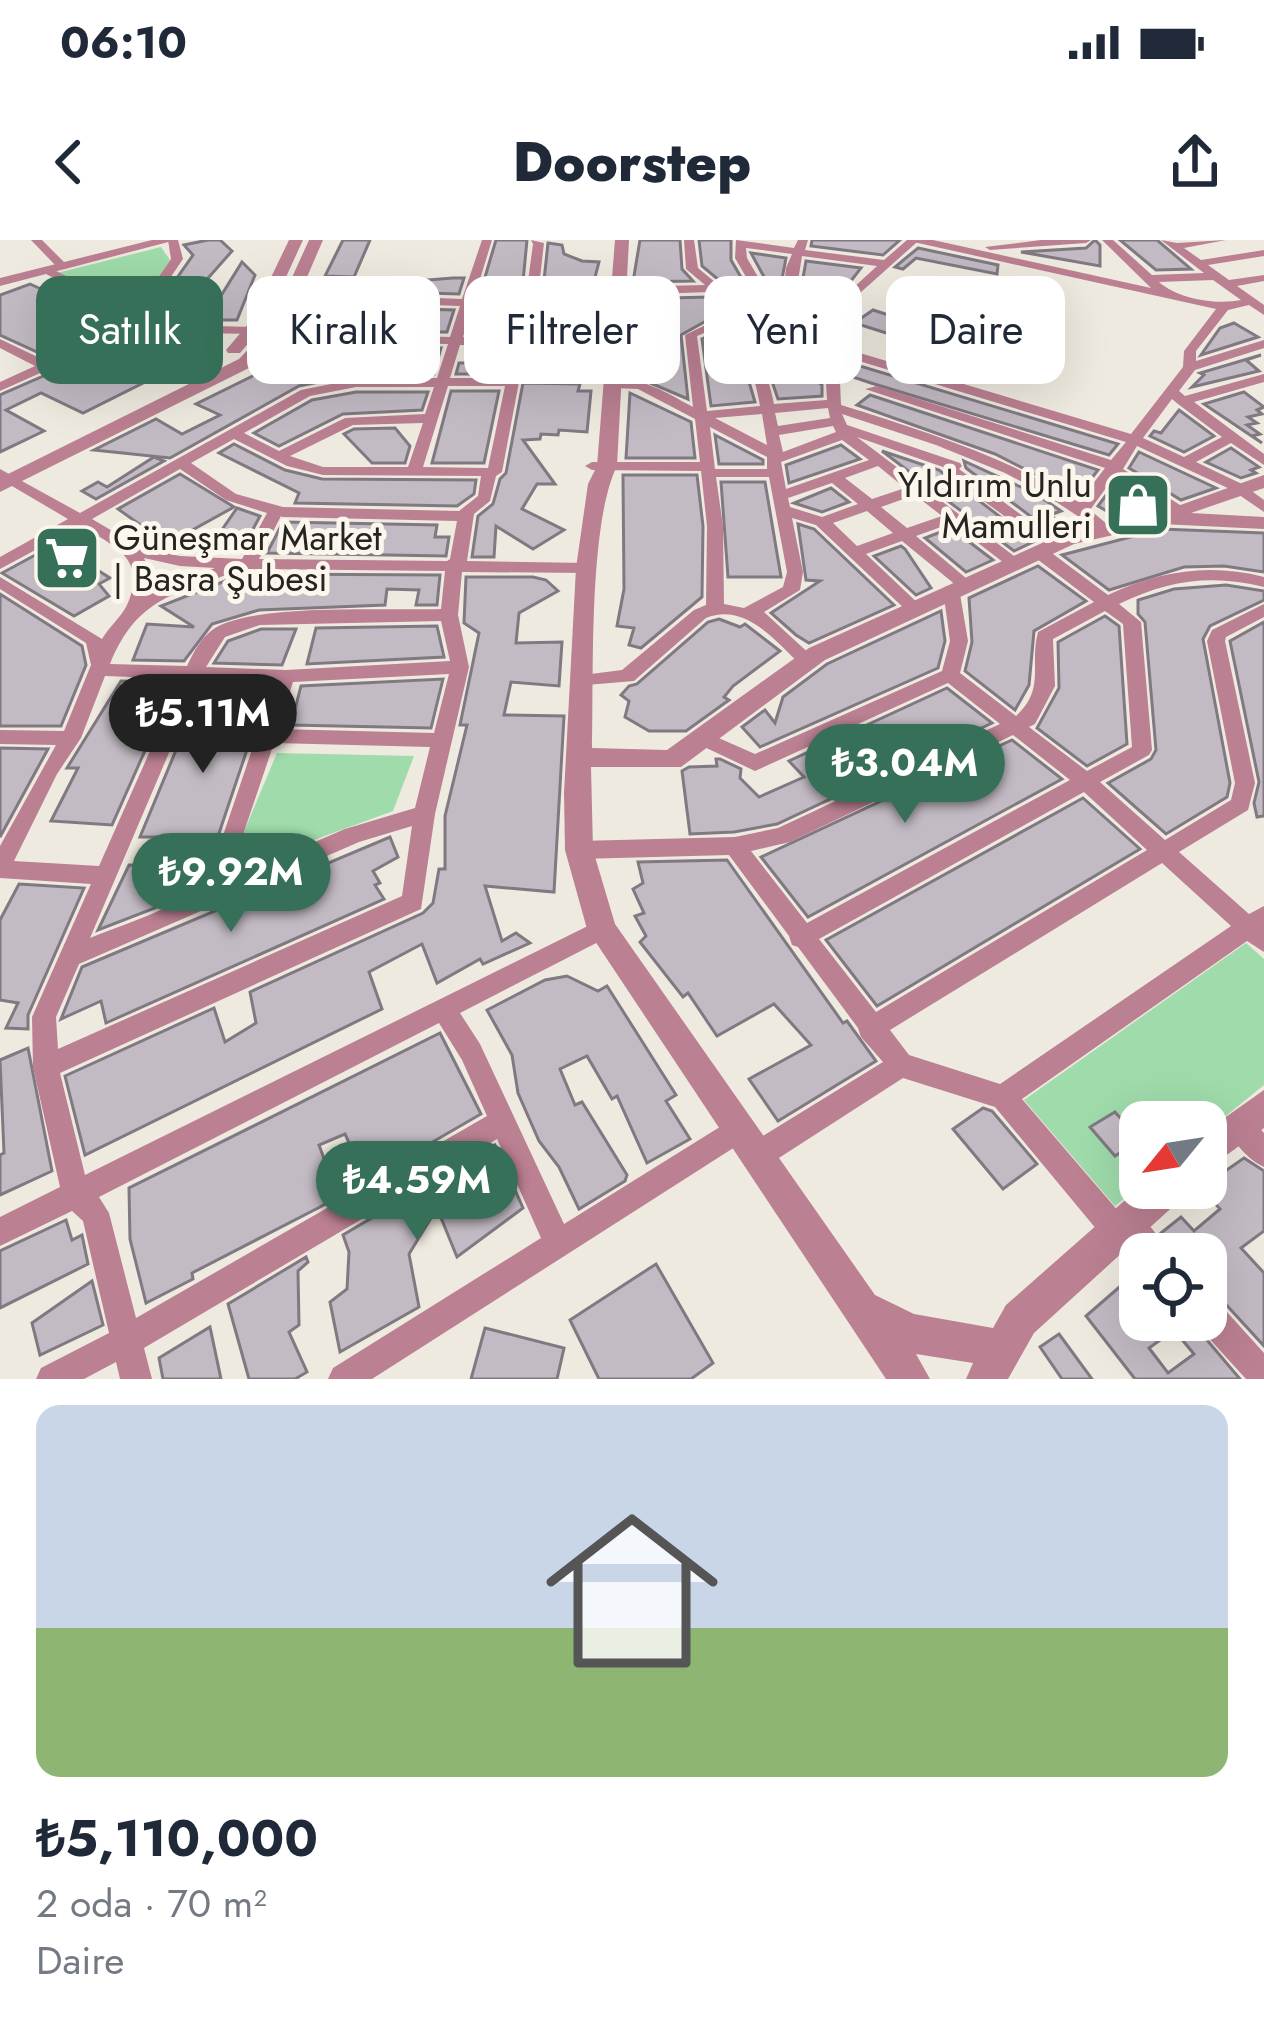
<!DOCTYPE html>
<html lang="tr">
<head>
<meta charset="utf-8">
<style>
  :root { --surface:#fff; --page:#f2f2f3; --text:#1f2937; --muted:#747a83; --line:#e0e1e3; --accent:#377059 }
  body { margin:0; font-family:Jost,sans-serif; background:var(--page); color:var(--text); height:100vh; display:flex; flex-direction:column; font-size:45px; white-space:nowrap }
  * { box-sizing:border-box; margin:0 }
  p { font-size:39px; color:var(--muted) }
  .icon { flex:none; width:66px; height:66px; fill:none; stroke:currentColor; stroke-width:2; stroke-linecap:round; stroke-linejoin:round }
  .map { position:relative; height:1139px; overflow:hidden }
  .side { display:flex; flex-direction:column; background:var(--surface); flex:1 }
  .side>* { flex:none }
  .hud { position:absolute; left:36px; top:36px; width:1194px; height:108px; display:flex; gap:24px }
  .needle { width:78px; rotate:240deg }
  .tools { position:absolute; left:1119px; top:861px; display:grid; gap:24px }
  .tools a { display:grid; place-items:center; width:108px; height:108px; border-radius:24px; background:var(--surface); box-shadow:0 12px 48px #0002; font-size:60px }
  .price { position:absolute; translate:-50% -102px; padding:0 27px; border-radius:42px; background:var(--accent); color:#fff; font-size:39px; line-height:78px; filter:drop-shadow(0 3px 6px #0008) }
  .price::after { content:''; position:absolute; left:50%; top:72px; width:36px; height:27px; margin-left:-18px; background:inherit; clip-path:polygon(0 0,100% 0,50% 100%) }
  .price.selected { background:#222; color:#fff }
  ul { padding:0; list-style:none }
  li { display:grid; align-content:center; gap:24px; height:636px; padding:0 36px }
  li+li { border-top:3px solid var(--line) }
  li span { display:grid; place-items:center; height:372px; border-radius:24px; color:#555 }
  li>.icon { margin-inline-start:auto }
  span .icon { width:216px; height:216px; fill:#fffc; stroke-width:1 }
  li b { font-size:51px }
  .tag { padding:0 42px; border-radius:24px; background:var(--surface); box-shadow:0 12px 48px #0002; font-size:42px; line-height:108px }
  .tag.selected { background:var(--accent); color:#fff }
  .status { display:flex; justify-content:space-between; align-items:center; height:84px; padding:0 60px; background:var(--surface); direction:ltr }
  .status svg { height:33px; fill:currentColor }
  header { display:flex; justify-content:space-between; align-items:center; height:156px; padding:0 36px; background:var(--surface); font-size:54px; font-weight:800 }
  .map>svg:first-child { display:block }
  .green { fill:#9fdbab }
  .building { fill:#c3bbc4; stroke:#817982; stroke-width:3; fill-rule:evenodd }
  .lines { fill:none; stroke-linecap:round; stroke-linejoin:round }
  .minor { fill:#bb8092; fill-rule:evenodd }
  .tertiary { fill:#bb8092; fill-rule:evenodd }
  .labels { text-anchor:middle; stroke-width:10; stroke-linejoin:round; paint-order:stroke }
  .far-poi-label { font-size:36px; fill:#262420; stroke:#fcf7ec; text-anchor:end }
</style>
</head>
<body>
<div class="status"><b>06:10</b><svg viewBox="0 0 49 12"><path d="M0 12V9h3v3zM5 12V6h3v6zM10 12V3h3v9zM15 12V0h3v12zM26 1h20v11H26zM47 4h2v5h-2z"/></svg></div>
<header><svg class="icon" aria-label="back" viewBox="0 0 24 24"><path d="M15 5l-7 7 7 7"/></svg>Doorstep<svg class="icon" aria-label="share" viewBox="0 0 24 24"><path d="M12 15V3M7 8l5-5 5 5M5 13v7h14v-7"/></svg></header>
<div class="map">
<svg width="1264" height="1139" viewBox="0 0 1264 1139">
  <rect width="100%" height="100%" fill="#efeadf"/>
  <g class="green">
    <path d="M161,7L170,20L137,72L57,33Z"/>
    <path d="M277,513L414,516L393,571L227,632Z"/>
    <path d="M1246,703L1264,719V845L1206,892V882H1140V946L1115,966L1024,860Z"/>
  </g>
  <g class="building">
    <path d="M208,0H220L232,11L171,80L148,79L193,15L184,5Z"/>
    <path d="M343,0H370L354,37L325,36Z"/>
    <path d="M496,0H527L522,52L480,54Z"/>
    <path d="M640,0H680L682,29L693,41L633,42Z"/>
    <path d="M699,0H731V20L756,63L732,70L725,45L702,26Z"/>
    <path d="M812,0H900L883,15L811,6Z"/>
    <path d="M1095,0L1100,5V26L1021,12L1086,8Z"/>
    <path d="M1120,0H1157L1191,29L1156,30Z"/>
    <path d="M548,3L562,5L564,14L582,21L599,22L594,41H603L602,47L543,50Z"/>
    <path d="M918,8L998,25L997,34L916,18L903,29L895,27Z"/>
    <path d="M751,13L786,18L779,55L775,57Z"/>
    <path d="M806,21L861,28L820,81L796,93L782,71L799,61Z"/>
    <path d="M242,22L255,35L237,80H206Z"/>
    <path d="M453,38H464L459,54L394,52L403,42Z"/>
    <path d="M30,44L74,64L73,68L113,86L46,116L0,95V55Z"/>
    <path d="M708,57L713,77L681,95L688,159L636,137L631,59Z"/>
    <path d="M598,64L596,75L547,94L469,92L475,70Z"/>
    <path d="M857,64L860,79L873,70L975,103L959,116L845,80Z"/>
    <path d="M387,68L454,70L447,92H427L434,74L385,73Z"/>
    <path d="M764,78L786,117L822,145V156L778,159L764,118L740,85Z"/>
    <path d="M1234,83L1258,97L1201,115L1220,88Z"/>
    <path d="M720,91L744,125L755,162L711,166L702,99Z"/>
    <path d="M133,97L152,102L118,141L195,99L217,106L83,173L41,153L6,170L44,191L0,212V155Z"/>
    <path d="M353,108L359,134L299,146L170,218L94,210L156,179L182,194L220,175L196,164L279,123Z"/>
    <path d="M383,108L419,110L441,108L434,134H369Z"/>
    <path d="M473,110L576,112L585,118L522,139L512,134H456L459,123H469Z"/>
    <path d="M807,110L1118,204L1109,215L871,143L832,130Z"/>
    <path d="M1261,115L1246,120L1259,131L1192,147L1204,135L1200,133Z"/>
    <path d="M523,143L580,144L578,151H591L587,192L559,190L558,195L541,194L540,199L523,200L555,244H537L522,269L564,290L533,309L496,286L494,317H472L478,276L493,264L500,239L506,233Z"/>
    <path d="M451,151H499L484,223H432Z"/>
    <path d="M356,152H428L422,170L343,174L279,206L254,193L312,160Z"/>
    <path d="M1244,152L1264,167L1257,170L1262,174L1248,177L1257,183L1247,185L1260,194L1252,196L1262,203L1204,164Z"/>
    <path d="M630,153L691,182L695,218H626Z"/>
    <path d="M870,155L1098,230L1078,256L995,214L857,165Z"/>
    <path d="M1179,170L1214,196L1184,212L1150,196L1154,191L1161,193Z"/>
    <path d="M395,188L410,206L405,223H372L344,194L354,189Z"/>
    <path d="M715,195L763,220V224H719Z"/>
    <path d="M234,204L285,230L322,239L476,240L474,254L457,266L295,263L299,253L219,213Z"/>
    <path d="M841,205L860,219L789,243L786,225Z"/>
    <path d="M1231,208L1259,227L1251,230L1256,233L1241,238L1206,222Z"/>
    <path d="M882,211L939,230L1033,302L1014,311Z"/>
    <path d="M1139,212L1216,248L1181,260L1129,228Z"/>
    <path d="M154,217L164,221L96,259L82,251L98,242L107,247Z"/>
    <path d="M964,221L1036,254L1061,271L1050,275L1069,288L1053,293L966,228Z"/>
    <path d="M180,234L234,267L167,304L118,269Z"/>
    <path d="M623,235H697L703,286L702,357L641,408L629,405L634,388L617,386L624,349Z"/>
    <path d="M721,242H765L781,337H728Z"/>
    <path d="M1115,243L1157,268L1117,277L1098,266Z"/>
    <path d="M831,248L849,262L822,272L794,263Z"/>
    <path d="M237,268L260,276L241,312L208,310Z"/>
    <path d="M283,282L437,285L435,297H449L446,316L267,313Z"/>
    <path d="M798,284L814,289L894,365L809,403L796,395L771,373L820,341L806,340Z"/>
    <path d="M951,288L993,320L966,332L925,298Z"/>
    <path d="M1161,289L1264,293V332L1224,326L1184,327L1109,350L1062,315Z"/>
    <path d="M52,306H59L110,338L99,344L109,356L74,376L2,333Z"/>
    <path d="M901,306L905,309L931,348L916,355L874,316Z"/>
    <path d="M1038,326L1086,361L1034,391L1029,445L1015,470L965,431L972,402L969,358Z"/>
    <path d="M243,334L440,335L437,365H416L419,350L387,349L385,365L259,370L212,384L184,421L133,420L147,384L194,387L161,366Z"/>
    <path d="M466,337H533L546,340L558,351L519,373L516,403L562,402L559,446L511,442L504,475L564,476L554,652L485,646L502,701L516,693L530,703L483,724L480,719L437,743L422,704L369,732L382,769L85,915L65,836L214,768L225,802L256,783L250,752L423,673L433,663L439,629H445V576L467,485H460L479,393L464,383Z"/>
    <path d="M1226,345L1264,351V360L1210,386L1203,399L1230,543L1227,557L1166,594L1108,543L1151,519L1156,510L1145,382L1138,374V360L1174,349Z"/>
    <path d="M0,354L82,406L86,425L61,486H0Z"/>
    <path d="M941,371L945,401L938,428L760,507L742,487L765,470L775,483L783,457L827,424Z"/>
    <path d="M1105,376L1119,386L1127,504L1087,526L1037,488L1059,448L1058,402Z"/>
    <path d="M719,379L740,387L745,384L780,411L733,446L724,457L729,460L686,491H649L625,477L629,461L621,455L629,446L637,444L708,382Z"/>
    <path d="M1264,382V576L1257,577L1254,563L1259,542L1230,401Z"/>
    <path d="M437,386L444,417L307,424L316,388Z"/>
    <path d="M261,389H296L282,425L214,423L228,401Z"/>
    <path d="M443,439L431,488L291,485L301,446Z"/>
    <path d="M121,441L175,443L112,585L51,581L78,528H67Z"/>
    <path d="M203,445H233L225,464L262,465L209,623L204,631L174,629L186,597H140Z"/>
    <path d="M947,448L992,483L777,584L734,592L690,594L682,531L689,527L717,526L716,519H720L741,529L740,538L759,557L804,537L789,521Z"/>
    <path d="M1012,500L1062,539L808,677L761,617Z"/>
    <path d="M0,508L48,509L0,597Z"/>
    <path d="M1083,558L1140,609L877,766L826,700Z"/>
    <path d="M390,597L398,617L373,631L380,643L375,645L384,659L106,783L101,761L61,779L82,727Z"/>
    <path d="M727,620L843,783L847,781L876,821L778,881L749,839L811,805L774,764L717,796L688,753L683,757L640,702L646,696L635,676L644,673L633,649L643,643L638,622Z"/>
    <path d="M129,625L163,626L155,668L98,690Z"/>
    <path d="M19,644L84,648L28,775V789L6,788L18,763L0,760V680Z"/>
    <path d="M567,736L598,751L607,746L676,855L666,861L690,899L647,923L617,856L612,859L587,816L560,829L575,865L582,862L627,935L625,941L579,969L559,927L539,901L518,853L512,815L487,770L545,740Z"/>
    <path d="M440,793L481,874L320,967L192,1033L193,1039L146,1063L130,999L129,948ZM345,894L357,920L338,956L319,905Z"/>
    <path d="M28,808L52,931L0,955V915L4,913L0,820Z"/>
    <path d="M983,868L992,871L1037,924L1003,949L953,889Z"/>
    <path d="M1115,872L1140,900L1115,916L1090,887Z"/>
    <path d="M495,905L523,968L457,1017L437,968L409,1014L419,1067L340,1112L330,1062L347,1049L349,1012L343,995Z"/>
    <path d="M1244,918L1264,931V991L1241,1008L1264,1033V1106L1220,1058L1206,1053V1014H1172L1161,993L1181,977L1194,991L1220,969L1201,948Z"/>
    <path d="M66,980L72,1000L82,995L88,1024L0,1068V1011Z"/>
    <path d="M306,1017L308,1022L298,1031L299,1085L289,1092L307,1132L295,1139H249L228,1064Z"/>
    <path d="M656,1024L713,1123L691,1139H599L570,1080Z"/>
    <path d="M1131,1037L1140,1048V1080H1190L1240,1139H1135L1086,1076ZM1174,1090L1194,1114L1168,1133L1149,1108Z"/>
    <path d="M92,1041L103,1085L40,1115L32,1083Z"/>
    <path d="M210,1087L221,1139H163L159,1118Z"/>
    <path d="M485,1088L564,1108L557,1139H471Z"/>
    <path d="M1059,1094L1092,1139H1062L1040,1107Z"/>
  </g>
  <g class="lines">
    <g class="minor">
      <path d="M31,0H42L66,24V28H58Z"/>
      <path d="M168,0H178L183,19L139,84L252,87L256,88V94L132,92L0,151V142L35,126L0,108V99L46,121L126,85L131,77L42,32V28H50L136,70L171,19Z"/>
      <path d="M482,0H492L474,59L526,56L533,4L531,0L544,3L538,55L607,51L613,55L607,59L472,66L463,97L600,100L606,104L600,108L460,105L450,138H512L519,142L502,232L496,236L490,261L474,274L467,321L587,323L595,328L587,333L462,332L458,375L469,427L435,574L421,669L60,833L85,935L602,679L610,682L614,689L610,696L460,773L480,804L564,984L731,880L740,876L749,880L753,889L749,898L372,1139H328L333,1128L541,998L497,899L144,1108L152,1139H120L116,1122L84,1139H36L41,1128L109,1093L83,981L72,971L0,1006V977L60,947L33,827L32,777L91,644L0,638V606L56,505L0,504V490L64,491L91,425L86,403L0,349V337L102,399C109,387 120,378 126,367C149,319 115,306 80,286L0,329V317L68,279L0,239V229L80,273L301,150L356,139L437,138L448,104L368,103L265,108L259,104L265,100L368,95L450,97L460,66L380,63L374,59L377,48L301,46L295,43L301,40L384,42L390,45L387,56L462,59ZM448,146H505L488,228L423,227ZM356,147H434L425,174L345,178L279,211L244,193L310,156ZM423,183L408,227H323L290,216L353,185ZM234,199L287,226L323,235L481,236L478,256L459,271L283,267L236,254L191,223ZM180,229L226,260L267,273L242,319L180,316L138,306L92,279ZM281,276L282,277L457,281L450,319L447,321L259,319ZM144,318L180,326L215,328L146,354L151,334ZM242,329L445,331L441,369C388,371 256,363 215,388C202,396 193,413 187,426L110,424C138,355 178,354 242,329ZM441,381L450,421L286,430L206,427L225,397L260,385ZM449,434L434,493L278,489L293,442ZM105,436L182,439L99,626L14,621L57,534L81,498ZM200,440L275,442L213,625C192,667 132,680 90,698ZM274,503L430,507L415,568L345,589L228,639ZM412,586L402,656L58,809L56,777L79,724L359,602ZM439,783L462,820L487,876L136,1078L109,973L99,957Z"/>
      <path d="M684,0H694L698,28L722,48L729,76L763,66L735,18L736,0L794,8L798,0H808L805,10L884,20L907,0H933L1151,48L1102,0H1113L1152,35L1204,33L1161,0L1177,3L1226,0L1184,8L1201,20L1264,10V16L1208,25L1229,40L1264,35V41L1237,46L1264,65V75L1249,65L1228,70L1196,111V121L1264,100V108L1195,130L1179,151L1185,156L1264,134V142L1194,162L1264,214V225L1231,203L1196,222L1242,244L1264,260V272L1232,250L1137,206L1123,229L1188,270L1180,275L1174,273L1114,237L1090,270L1113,289L1105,294L1038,250L1005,233L936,205L842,174L847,185L960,223L962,226L959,229L1062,305L1054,310L1048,308L944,232L943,227L857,197L1022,322L1020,326H1008L952,283L916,296L973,344L971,348H959L968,401L960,433L1016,476C1046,449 1029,425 1038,392L1094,362L1033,316V308H1045L1108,355C1159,331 1209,323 1264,337V347C1212,334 1168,340 1119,364L1141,382L1152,510L1149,515L1100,542L1165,600L1231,560L1235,543L1207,401L1212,390L1264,364V377L1226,397L1225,401L1255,543L1248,570L1179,612L1249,674L1264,666V712L1247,701L1022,859L1119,972L1127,969C1144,976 1161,997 1168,1014H1140V1020L1125,1003L1117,1006L1107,1002L995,867L903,838L768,925L758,929L748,925L744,915L748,905L883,822L861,797L858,788L798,707L792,705L789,696L729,615L579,619L571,616L568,610L571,604L579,601L735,597L778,588L1000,484L948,443L755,531L698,504L695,499L698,494L705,492L755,514L942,431L950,401L943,350L946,346H957L902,301L866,314L923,368L920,372H908L816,285L792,278L803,332L800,350L764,372L814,418L817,422L814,426H802C776,402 746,362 706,378L634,441L575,446L573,441L575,436L622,430L694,370L706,365L707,286L701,231L592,230L585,226L592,222H700L695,179L638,149L612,148L605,144C635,131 666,153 693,167L685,95L718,79L711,52L619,55L613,51L619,47L705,45L686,29ZM916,3H918L1216,69L1184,111L1183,127L1131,194L813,99L831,91L860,53ZM746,8L792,14L786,28L783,58L773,63L747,18ZM802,16L877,26L852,49L823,85L794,99L776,69L795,60ZM1213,40L1241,60C1216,65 1178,59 1159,42ZM766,73L790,115L826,143L827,160L774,164C767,129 757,109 732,83ZM721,86C746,112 754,131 760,166L707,171L697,96ZM803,104L1126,202L1111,220L877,146L865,149L1105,228L1079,262C1005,216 924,191 841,165L840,142L800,110L798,106ZM1172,159L1178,164L1222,197L1184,217L1143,198ZM828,168L830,178L778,186L775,173ZM762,174L767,205L715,178ZM833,186L836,192L783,212L779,195ZM710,187L767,217V229H715ZM842,200L869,220L786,249L781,222ZM878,226L905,248L872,259L845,238ZM716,237H769L787,332L783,347L744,368L724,364L723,286ZM832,243L858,264L822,277L790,267L788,258ZM915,255L942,276L907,288L881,267ZM867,271L893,293L857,306L833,283ZM1105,371L1123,384L1132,507L1087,531L1029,487L1035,484L1055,446L1053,399ZM1013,495L1070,540L807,683L751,611L790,602ZM1084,552L1147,610L876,772L819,699ZM1162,623L1231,686L1000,844L909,815L890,790Z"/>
      <path d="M1041,0H1091L1086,3L990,10L985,7Z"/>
      <path d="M1239,872L1248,876L1264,893V927C1248,920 1232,901 1226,885L1230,876Z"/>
      <path d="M1206,1057L1217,1061L1264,1113V1139H1246L1195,1083L1194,1080H1206Z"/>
    </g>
    <g class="tertiary">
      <path d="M152,0H176L0,46V38Z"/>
      <path d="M289,0H303L264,85L240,113H228L226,110L249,83Z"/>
      <path d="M309,0H323L285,88L251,127L0,252V238L239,119L270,86Z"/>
      <path d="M615,0H629L617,226C588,285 594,437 592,508L667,510L809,408L1060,295L1161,272L1264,235V248L1191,273L1264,277V289L1161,284L1074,304L825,420L681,527H591L593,610L615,684L875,1055L914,1074L993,1088L1006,1065L1140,947L1184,948L1179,961L1034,1093L1008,1139H966L973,1123L916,1114L930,1139H886L587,689L565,610L564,553L576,328L588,244L597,226Z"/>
      <path d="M1264,850V888L1206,930V891Z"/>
    </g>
  </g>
  <defs>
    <g id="shop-square" transform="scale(3.45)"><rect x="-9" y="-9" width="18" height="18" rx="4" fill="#377059" stroke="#fcf7ec"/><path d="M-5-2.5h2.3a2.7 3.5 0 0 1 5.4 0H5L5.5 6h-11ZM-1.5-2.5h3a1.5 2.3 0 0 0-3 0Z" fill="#fff"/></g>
    <g id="supermarket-square" transform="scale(3.45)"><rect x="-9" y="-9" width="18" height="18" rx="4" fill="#377059" stroke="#fcf7ec"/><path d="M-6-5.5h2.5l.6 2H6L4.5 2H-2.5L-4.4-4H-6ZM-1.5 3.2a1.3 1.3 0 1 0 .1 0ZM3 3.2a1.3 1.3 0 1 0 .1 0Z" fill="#fff"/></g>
  </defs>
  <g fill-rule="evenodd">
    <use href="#shop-square" x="1138" y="265"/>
    <use href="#supermarket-square" x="67" y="318"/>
  </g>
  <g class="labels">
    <g class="far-poi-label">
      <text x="1092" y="257">Yıldırım Unlu<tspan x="1092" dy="41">Mamulleri</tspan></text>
      <text x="113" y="310" text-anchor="start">Güneşmar Market<tspan x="113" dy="41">| Basra Şubesi</tspan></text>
    </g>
  </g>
</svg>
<div class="tools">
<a><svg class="needle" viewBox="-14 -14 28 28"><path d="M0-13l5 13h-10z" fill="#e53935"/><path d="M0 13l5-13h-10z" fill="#747a83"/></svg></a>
<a><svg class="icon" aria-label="locate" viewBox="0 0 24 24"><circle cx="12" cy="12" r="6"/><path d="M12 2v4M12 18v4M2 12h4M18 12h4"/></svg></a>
</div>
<b class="price selected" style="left:203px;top:536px">₺5.11M</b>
<b class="price" style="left:905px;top:586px">₺3.04M</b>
<b class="price" style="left:231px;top:695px">₺9.92M</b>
<b class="price" style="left:417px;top:1003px">₺4.59M</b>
<div class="hud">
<a class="tag selected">Satılık</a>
<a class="tag">Kiralık</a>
<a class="tag">Filtreler</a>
<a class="tag">Yeni</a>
<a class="tag">Daire</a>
</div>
</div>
<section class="side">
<ul>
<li><span style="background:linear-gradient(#c9d6e8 60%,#8fb573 0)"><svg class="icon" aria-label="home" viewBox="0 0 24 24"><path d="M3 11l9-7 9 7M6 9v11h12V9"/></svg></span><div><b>₺5,110,000</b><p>2 oda · 70 m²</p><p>Daire</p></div></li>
</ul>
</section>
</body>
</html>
